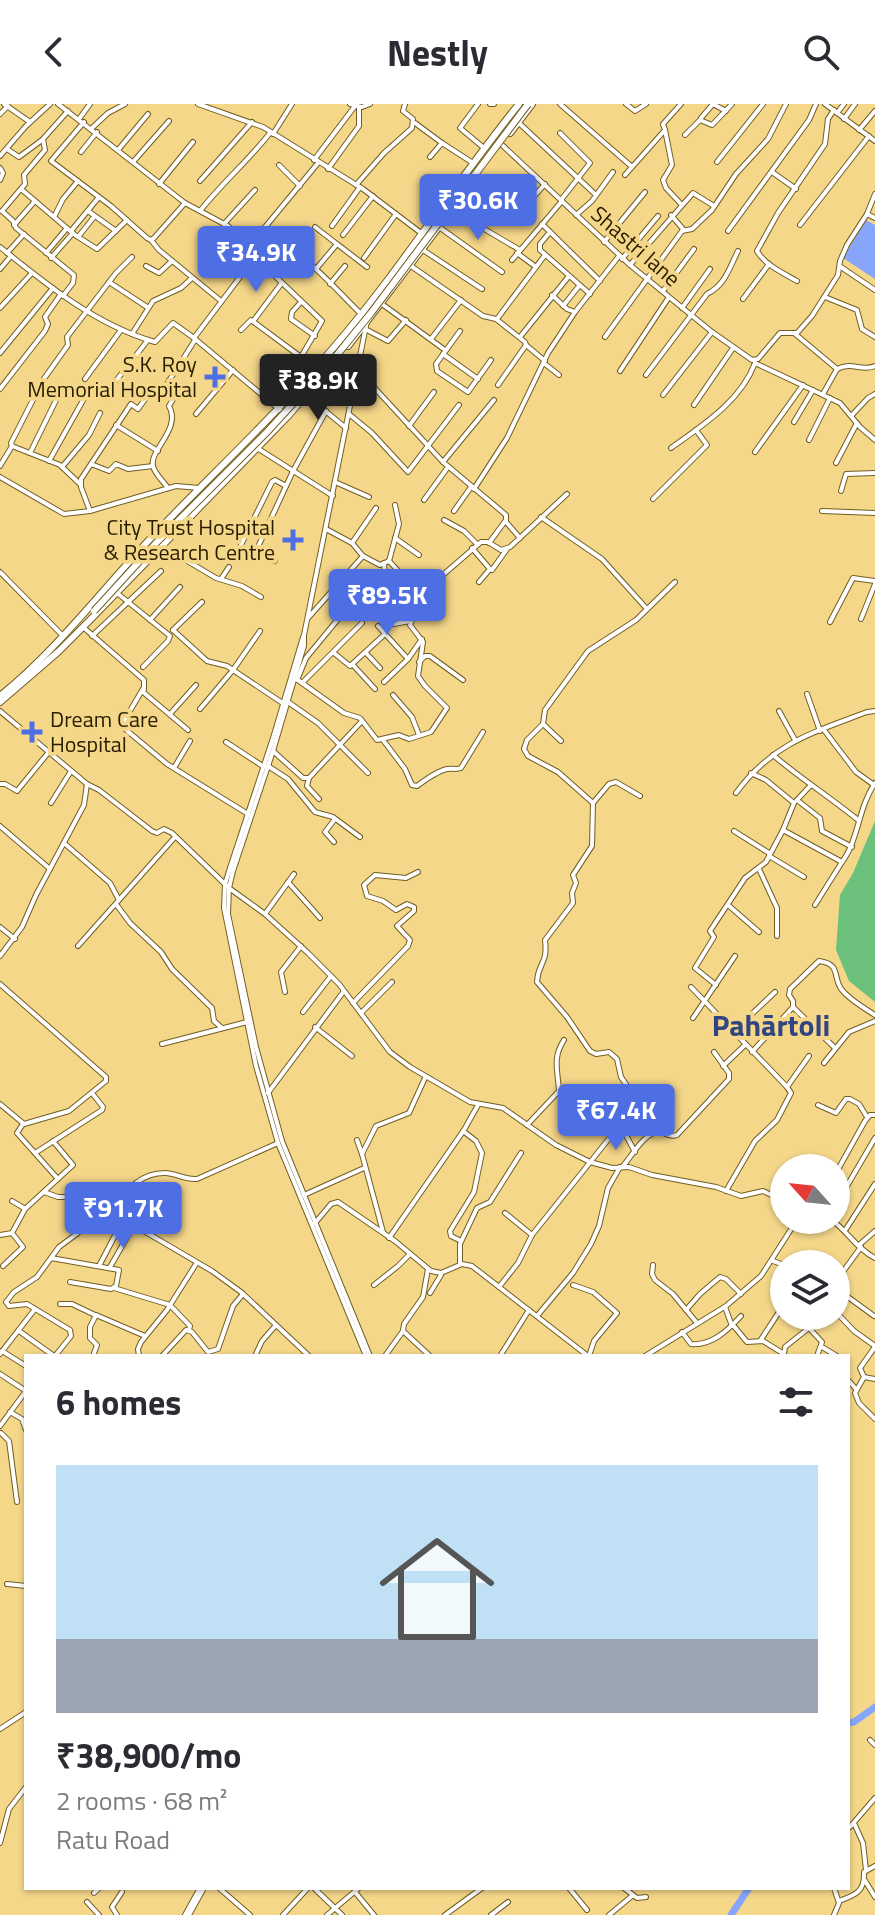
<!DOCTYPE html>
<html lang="en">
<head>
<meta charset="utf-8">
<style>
  :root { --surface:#fff; --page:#f7f7f7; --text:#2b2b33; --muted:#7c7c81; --accent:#4e6ee3 }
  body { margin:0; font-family:"Titillium Web",sans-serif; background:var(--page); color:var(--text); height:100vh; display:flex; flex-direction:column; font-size:30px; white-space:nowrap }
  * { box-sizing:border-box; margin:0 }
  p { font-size:26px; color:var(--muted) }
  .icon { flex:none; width:44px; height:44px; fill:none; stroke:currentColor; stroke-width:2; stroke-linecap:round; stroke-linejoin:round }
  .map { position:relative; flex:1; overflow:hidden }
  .side { position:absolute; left:24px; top:1250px; width:826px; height:536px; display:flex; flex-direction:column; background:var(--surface); border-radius:0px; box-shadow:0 2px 6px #0004 }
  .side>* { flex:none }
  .needle { width:52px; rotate:297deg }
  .tools { position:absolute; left:770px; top:1050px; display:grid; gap:16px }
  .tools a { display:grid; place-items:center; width:80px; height:80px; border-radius:50%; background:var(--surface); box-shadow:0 2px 6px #0004; font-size:40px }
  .price { position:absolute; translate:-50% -68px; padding:0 18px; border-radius:8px; background:var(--accent); color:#fff; font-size:26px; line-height:52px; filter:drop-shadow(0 2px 4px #0008) }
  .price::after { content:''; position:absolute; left:50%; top:48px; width:24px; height:18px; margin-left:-12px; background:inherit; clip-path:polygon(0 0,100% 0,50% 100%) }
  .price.current { background:#222; color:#fff }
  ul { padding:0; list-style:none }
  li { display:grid; align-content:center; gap:16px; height:424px; padding:0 32px }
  li span { display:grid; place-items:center; height:248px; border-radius:0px; color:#555 }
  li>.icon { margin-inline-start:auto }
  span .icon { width:144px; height:144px; fill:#fffc; stroke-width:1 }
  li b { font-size:34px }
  h2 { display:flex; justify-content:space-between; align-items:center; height:96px; padding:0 32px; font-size:34px }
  header { display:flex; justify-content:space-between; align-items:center; height:104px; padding:0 32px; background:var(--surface); font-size:36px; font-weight:700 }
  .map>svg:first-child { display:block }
  .forest { fill:#6bc07b }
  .water { fill:#87a5fb }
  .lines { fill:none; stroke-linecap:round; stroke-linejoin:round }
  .river { stroke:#87a5fb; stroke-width:7 }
  .minor-casing { stroke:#725d22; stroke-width:6 }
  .tertiary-casing { stroke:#725d22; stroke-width:6 }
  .primary-casing { stroke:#725d22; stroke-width:8 }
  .minor { stroke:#fff; stroke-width:4 }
  .tertiary { stroke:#fff; stroke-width:4 }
  .primary { stroke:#fff; stroke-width:6 }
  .primary-bridge-casing { stroke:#725d22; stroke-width:8; stroke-linecap:butt }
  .primary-bridge { stroke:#fff; stroke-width:6 }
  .poi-dot { fill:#4e6ee3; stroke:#f5d78a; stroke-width:3 }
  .labels { text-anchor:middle; stroke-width:8; stroke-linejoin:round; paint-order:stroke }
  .street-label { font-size:22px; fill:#291d00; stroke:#f5d78a }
  .poi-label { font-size:22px; fill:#291d00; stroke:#f5d78a; text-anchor:end }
  .district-label { font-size:30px; font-weight:bold; fill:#334580; stroke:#f5d78a }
</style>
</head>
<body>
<header><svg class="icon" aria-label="back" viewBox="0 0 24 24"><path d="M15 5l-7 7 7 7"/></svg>Nestly<svg class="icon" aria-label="search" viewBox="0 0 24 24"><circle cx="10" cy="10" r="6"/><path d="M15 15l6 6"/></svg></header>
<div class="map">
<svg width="875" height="1811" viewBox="0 0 875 1811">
  <rect width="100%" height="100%" fill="#f5d78a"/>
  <path class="forest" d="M875,717V898L849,877L836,846L840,791L853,769Z"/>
  <path class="water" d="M866,116L875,121V175L843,154Z"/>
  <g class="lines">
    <g class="river">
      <path d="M848,1619L854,1618L875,1603"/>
      <path d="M731,1811L749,1784"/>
    </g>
    <g class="minor-casing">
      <g id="minor">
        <path d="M4,0L30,18"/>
        <path d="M58,0L185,99L228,122L247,137L266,122L318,59"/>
        <path d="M198,0L263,23L363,85L429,135"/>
        <path d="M350,0L362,3L370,0"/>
        <path d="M478,0L460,24L484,44"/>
        <path d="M490,0H494"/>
        <path d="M560,0L631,62"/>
        <path d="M626,0L635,7L646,0"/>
        <path d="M825,0L875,37"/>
        <path d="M837,9L844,0"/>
        <path d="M0,10L8,2"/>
        <path d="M701,14L713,0L726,7"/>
        <path d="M79,15L90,0"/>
        <path d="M844,15L855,0"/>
        <path d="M84,18L51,57L111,102L147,134L151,136L154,134L185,99"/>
        <path d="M415,19L442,39"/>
        <path d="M519,19L596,91"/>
        <path d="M92,24L108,9L125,0"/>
        <path d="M665,26L672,61L663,76L666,84L681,100"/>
        <path d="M859,26L875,7"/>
        <path d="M560,29L590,59L561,96"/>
        <path d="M273,30L292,0"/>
        <path d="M685,31L700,16L712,21L732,0"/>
        <path d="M501,40L630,161L712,228L752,256L758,255L780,229H797L812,212L838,171L840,157L847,141L867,110L875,114"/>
        <path d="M7,45L19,53L42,36"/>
        <path d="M118,46L148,10"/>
        <path d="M81,48L97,28"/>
        <path d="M0,52L26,22L50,0"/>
        <path d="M430,53L442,39L473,59"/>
        <path d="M314,56L355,2"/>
        <path d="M133,58L169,17"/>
        <path d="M717,58L763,0"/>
        <path d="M279,61L300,82"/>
        <path d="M0,64L3,69L0,76"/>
        <path d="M328,65L359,22V3"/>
        <path d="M772,68L796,85"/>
        <path d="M625,71L665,26L663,20L681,0"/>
        <path d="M200,77L252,18"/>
        <path d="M159,80L193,38"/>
        <path d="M356,81L384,49L412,24L413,15L403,7L405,0"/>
        <path d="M21,85L75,131L97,145L127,116"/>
        <path d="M527,100L545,80"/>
        <path d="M456,101L486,126L520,146"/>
        <path d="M2,107L25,80L24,71L45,46L43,35L68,7"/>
        <path d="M2,107L13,117L16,124L74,171L73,179L63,192"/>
        <path d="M88,107L116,127"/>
        <path d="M200,107C222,79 248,57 270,29"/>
        <path d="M867,110L875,90"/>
        <path d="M576,111L592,97L613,68"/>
        <path d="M671,111L683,125"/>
        <path d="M54,113L63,95L78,77"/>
        <path d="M224,120L255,86"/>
        <path d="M542,120L600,177"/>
        <path d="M14,121L35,97"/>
        <path d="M800,121L869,32"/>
        <path d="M332,122L360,83"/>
        <path d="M315,123L337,140"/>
        <path d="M439,123L502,168"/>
        <path d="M71,127L99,93"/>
        <path d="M728,127L809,16L816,0"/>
        <path d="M550,128L540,140V146L590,190"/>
        <path d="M258,129C300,141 330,180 361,210"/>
        <path d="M343,131L373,92"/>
        <path d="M78,133L94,113"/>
        <path d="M151,136L159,146L221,197"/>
        <path d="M249,136L254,151L249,161L194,234L286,311"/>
        <path d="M604,138L645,88"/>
        <path d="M0,143C47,181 96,221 155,238L173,219L194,234"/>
        <path d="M423,146L482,185"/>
        <path d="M7,149L24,130"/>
        <path d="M46,149L67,124"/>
        <path d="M296,149L275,172L322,217L301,253L321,272"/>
        <path d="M517,149L536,163"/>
        <path d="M51,154L73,129"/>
        <path d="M364,154L396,110"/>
        <path d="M622,155L658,112"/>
        <path d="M512,156L562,97"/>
        <path d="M630,161L693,89L714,102"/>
        <path d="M146,162L159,169L172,157"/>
        <path d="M411,162L483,212L496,215L525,238L526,241L498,281"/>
        <path d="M841,163L875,186"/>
        <path d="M0,165L11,152"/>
        <path d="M316,165L337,140L367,163"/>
        <path d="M797,177C783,169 765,161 757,147L778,109L825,40L828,15L834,6"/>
        <path d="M109,178L147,203"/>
        <path d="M330,180L345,162"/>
        <path d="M663,187L694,145"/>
        <path d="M552,191L567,205L575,208L619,152"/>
        <path d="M825,193L857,206L862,225L875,233"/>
        <path d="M743,195L769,160"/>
        <path d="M301,198L292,208L291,215L315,232"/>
        <path d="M382,200L445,246"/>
        <path d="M563,202L579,182"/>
        <path d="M0,204L32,169"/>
        <path d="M682,204L710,165"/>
        <path d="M497,215L545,151"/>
        <path d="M254,216L281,180"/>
        <path d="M241,226L251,216L301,253"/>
        <path d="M367,226L388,237L406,216"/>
        <path d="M460,227L436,260L437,267L468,288L491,256"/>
        <path d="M794,229L837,265L823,290"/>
        <path d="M132,230L153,197L181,184L192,174"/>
        <path d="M520,233L569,172"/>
        <path d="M605,233L682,127L692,125L712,106L736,70L768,35L786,0"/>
        <path d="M431,235L461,196"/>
        <path d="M526,241L545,257"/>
        <path d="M0,249L53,184"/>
        <path d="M443,250L478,275"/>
        <path d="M755,259L840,299L860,323L875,336"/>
        <path d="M545,260L559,271"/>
        <path d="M837,265C853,257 861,268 875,262"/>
        <path d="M358,266L443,358L506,411V416L489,439"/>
        <path d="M620,267L669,193"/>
        <path d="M646,271L707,190C725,181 729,165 738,147"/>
        <path d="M85,275L121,226"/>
        <path d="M115,278L148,236"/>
        <path d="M0,285L45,227L48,220L45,213L61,190"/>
        <path d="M306,291L346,324"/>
        <path d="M663,291L712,228"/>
        <path d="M694,301L733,244"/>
        <path d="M196,310L233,266"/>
        <path d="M349,310L372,329L408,368L459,301"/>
        <path d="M852,311L868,294L875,290"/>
        <path d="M794,318L813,286"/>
        <path d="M116,321L158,347"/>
        <path d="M409,322L434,288"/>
        <path d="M809,336L830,294"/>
        <path d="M257,344L333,392"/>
        <path d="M671,344C703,321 741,297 755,259"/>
        <path d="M755,348L803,281"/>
        <path d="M30,349L63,282"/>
        <path d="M49,357L86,291"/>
        <path d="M443,358L494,296"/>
        <path d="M836,359L857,319"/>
        <path d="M91,360L109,367L116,360L128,365L153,362"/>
        <path d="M0,362L12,342"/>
        <path d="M62,363L89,331L100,309"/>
        <path d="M0,373L64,410L90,407L176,382L199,384"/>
        <path d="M335,378L369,393"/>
        <path d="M80,380L60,361L12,342L11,339L43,276L68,241L67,233L116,169L132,153"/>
        <path d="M168,384C164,378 154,369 153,362C149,346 182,325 169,302L179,285L169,276"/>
        <path d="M474,385L507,334L548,249L575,208"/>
        <path d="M841,387L846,370L875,369"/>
        <path d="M653,395L707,341L696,326"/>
        <path d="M424,396L448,363"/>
        <path d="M90,407L81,383V375L131,300L138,305L148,291L155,290L160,283L167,280L195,236"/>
        <path d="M454,407L471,383"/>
        <path d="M822,407L875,409"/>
        <path d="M541,413L602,455L647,505"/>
        <path d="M444,416L464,427L477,440"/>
        <path d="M506,418L520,434"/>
        <path d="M326,425L352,439"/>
        <path d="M395,434L419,451"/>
        <path d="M162,442L216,474L242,482L261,493"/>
        <path d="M472,444L490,465L479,478"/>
        <path d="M236,451L272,378L275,376L286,382"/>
        <path d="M363,452L352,439L376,404"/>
        <path d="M275,457L257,448V445L293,367L326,307"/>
        <path d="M389,457L399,420L395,401"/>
        <path d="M492,466L507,445"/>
        <path d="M0,468L63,532"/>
        <path d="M221,475L229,463"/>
        <path d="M365,485L379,480L385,474L384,459"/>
        <path d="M117,489L170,532L168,537L143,563"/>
        <path d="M376,505L394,520L410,517"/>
        <path d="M308,514L363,452L380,461L389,457L417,487L422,489L481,438H488L501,446L510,443L567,390"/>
        <path d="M861,515L875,480"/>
        <path d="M150,516L180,483"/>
        <path d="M830,518L853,474L875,477"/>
        <path d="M378,522L408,555"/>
        <path d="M83,523L144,576V583L124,617L125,625L167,660L248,710"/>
        <path d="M173,526L207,557L227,562L284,600"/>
        <path d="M173,526L202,498"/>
        <path d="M92,532L161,467"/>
        <path d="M334,549L350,562L385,530"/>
        <path d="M366,549L380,564"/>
        <path d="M419,558L425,552H430L463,576"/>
        <path d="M353,561L375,585"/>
        <path d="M295,574L344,609L360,614L377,636L399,631L409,635L431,628L447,604L425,582L418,572L423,538L410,521L423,490"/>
        <path d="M297,576L306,554L358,491"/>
        <path d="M384,578L408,555L422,535"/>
        <path d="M302,579L362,519"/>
        <path d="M144,585L143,588L188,626"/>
        <path d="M807,590L820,627"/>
        <path d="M393,591L412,613L419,631"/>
        <path d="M288,598L318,619L368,669"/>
        <path d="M200,605L233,566L260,527"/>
        <path d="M0,607L87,680L99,686L152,727L157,729L164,725L172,729L229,784L265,810L308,849L339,880L390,948L410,963L470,998L503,1004L556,1041L590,1058L612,1064L629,1063L652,1071L716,1083L741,1092L763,1087L784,1097"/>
        <path d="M779,607L795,636"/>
        <path d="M170,610L196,581"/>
        <path d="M543,620L561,637"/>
        <path d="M824,626L856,668L874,681"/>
        <path d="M383,636L405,665L412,681L417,682C425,676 438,667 447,665C452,664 456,666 461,664L483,628"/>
        <path d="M226,638L264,663"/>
        <path d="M273,647L303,674H309L362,617"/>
        <path d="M773,651C801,675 830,693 858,716"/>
        <path d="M268,662L288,675L315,708L333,713L360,733"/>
        <path d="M174,664L190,637"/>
        <path d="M309,674L307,682L319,695"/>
        <path d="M0,680H5L17,687L48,649"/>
        <path d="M736,689C773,639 812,629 867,608L875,607"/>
        <path d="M797,696L820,714L822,727L852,743"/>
        <path d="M796,697L811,681"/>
        <path d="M51,699L71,667"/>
        <path d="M593,699L609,680L616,678L640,692"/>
        <path d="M0,722L50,765"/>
        <path d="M783,726L842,758C859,735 858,704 875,679"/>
        <path d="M734,727L769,749"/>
        <path d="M334,738L325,728L335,715"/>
        <path d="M64,739L110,779L119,796"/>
        <path d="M769,752L804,773"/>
        <path d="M759,765L777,804V832"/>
        <path d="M288,778L320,814"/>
        <path d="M116,800L130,819L161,848L172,865L212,904L214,917L222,924"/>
        <path d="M728,801L759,828"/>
        <path d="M815,801L842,758"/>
        <path d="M265,810L294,770"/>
        <path d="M0,823L15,835"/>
        <path d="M78,842L175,733"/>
        <path d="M0,852L22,823L36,791L84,701L87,680"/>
        <path d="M0,880L106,973V977L69,1007L24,1020L0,1000"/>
        <path d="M716,881L695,864L714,833L710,827L745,774L766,758L783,726L794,699L766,676L751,669"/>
        <path d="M691,883L787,983L791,989L777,1016L755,1037L726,1087"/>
        <path d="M285,888L281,868L301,842"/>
        <path d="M353,899L408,842L410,836L397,822L414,807V803L407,800L396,806L383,797L367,792L364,781L375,771L406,774L418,768"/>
        <path d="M793,903L835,944"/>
        <path d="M303,908L331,872"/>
        <path d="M361,909L392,878"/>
        <path d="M693,914L735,852"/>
        <path d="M315,923L352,952"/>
        <path d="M733,928L775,888"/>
        <path d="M162,940L247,918"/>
        <path d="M752,948L793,903V897L789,891L790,885L819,857C842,860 832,874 842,886C850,896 864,904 875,911"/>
        <path d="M824,959L849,928L875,917"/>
        <path d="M723,962L745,941"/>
        <path d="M787,983L809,952"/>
        <path d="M268,989L344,887"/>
        <path d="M818,1001L836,1009L846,995H850L859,1000L867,1013"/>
        <path d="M23,1020L17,1029L58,1075"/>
        <path d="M527,1021L559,987C558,967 552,954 564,936"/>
        <path d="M357,1036L362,1050"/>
        <path d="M635,1048L620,1020C622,1009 634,1006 636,995L621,973L617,955L609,948L596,950L590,947L567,913L537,878C538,858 548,861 545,836L573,799L572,789L576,779L573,771L592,742L593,699L558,668L528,652L524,645L527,636L543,620L545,606L588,547L636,516L675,478"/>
        <path d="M35,1049L102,1006L103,1003L92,989"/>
        <path d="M623,1062C631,1053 645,1028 658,1028C666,1028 668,1034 677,1031L729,975V969L714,948"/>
        <path d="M836,1069L865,1017L870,1011H875"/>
        <path d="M836,1086V1113"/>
        <path d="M44,1088L58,1093H86L212,1167L241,1188L309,1252"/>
        <path d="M304,1091L364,1064"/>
        <path d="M12,1097L24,1104"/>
        <path d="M837,1099L875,1034"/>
        <path d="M109,1109C125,1090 137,1069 165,1069C176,1069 184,1076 197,1075L278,1039"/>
        <path d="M505,1109L532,1131"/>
        <path d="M832,1116C847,1127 858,1146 875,1154"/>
        <path d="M315,1119L331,1100L338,1098L395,1137L431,1167L441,1169L462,1160L472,1162L588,1252"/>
        <path d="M846,1125L875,1080"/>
        <path d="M383,1128L362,1050L376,1022L409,1009L425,974"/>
        <path d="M0,1131L12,1129L25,1105L73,1061L53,1037"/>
        <path d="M389,1134L464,1026L478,1001"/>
        <path d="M461,1137L451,1132L450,1127L474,1088L482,1049L476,1037L463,1027"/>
        <path d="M859,1141L875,1127"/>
        <path d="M51,1154L119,1166L116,1182L111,1185L70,1178"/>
        <path d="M773,1157L784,1161"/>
        <path d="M460,1160V1140L477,1104L490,1098L521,1049"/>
        <path d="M653,1161L652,1170L655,1176L673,1190L697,1219"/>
        <path d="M3,1162L23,1143L12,1129"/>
        <path d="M99,1162L122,1118"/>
        <path d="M110,1163L133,1123"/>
        <path d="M428,1165L423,1193L404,1220L403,1227L430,1252"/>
        <path d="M374,1181L398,1162L410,1150"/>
        <path d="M573,1181L593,1188L617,1209L594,1237L589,1252"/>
        <path d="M499,1183L518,1159L532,1131L619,1022"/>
        <path d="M114,1184L170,1201L190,1222L189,1226"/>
        <path d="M837,1185L874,1212"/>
        <path d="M430,1189L441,1171"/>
        <path d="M836,1193L842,1169L861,1143"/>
        <path d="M60,1200H72L95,1211"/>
        <path d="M725,1203L732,1222"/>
        <path d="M686,1206L700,1190L720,1173L726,1175L741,1190"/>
        <path d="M836,1208L854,1227L875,1242"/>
        <path d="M537,1212L573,1169L591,1140L599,1122L608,1084L620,1063"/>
        <path d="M733,1221L747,1238L763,1237L784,1250"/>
        <path d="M809,1224L822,1238L817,1252"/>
        <path d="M19,1227L54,1252"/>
        <path d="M682,1228L691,1240C712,1242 728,1226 741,1212"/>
        <path d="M760,1237L779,1208"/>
        <path d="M822,1243L837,1252"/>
        <path d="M875,1243L860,1264L864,1273L855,1289L859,1299L875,1315"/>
        <path d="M2,1247L26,1262"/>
        <path d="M0,1250L35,1205"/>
        <path d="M784,1250L785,1243L824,1212"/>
        <path d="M55,1252L71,1232L70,1226L27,1200L9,1202L6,1198L14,1188L37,1173L59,1143L78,1129L102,1105"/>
        <path d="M93,1252L97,1241L90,1234V1223L96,1211L145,1232"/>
        <path d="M139,1252L138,1245L141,1238L167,1206L196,1160"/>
        <path d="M162,1252L186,1226L192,1228L208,1248L218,1245L233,1202L243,1190"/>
        <path d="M255,1252L262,1237L276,1221"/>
        <path d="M385,1252L403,1227"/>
        <path d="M500,1252L529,1206"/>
        <path d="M645,1252L726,1202L761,1172L797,1116"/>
        <path d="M0,1270L26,1287"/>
        <path d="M864,1273L875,1275"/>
        <path d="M848,1276L856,1285"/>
        <path d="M10,1308L22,1315L26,1326"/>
        <path d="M0,1322L26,1287"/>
        <path d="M1,1329L9,1337L17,1398"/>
        <path d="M7,1480L26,1482"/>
        <path d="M0,1625L26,1608"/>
        <path d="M870,1636L875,1641"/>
        <path d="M854,1719L863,1739L866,1766"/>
        <path d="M850,1723L875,1694"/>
        <path d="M0,1739L9,1705L26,1683"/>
        <path d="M864,1775L875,1793"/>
        <path d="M219,1784L250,1811"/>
        <path d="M314,1784L342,1811"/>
        <path d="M569,1784L587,1806"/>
        <path d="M624,1784L637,1794L646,1793"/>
        <path d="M834,1784L839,1799L834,1811"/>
        <path d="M355,1788L374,1811"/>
        <path d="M94,1789L99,1784"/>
        <path d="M839,1797C855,1791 865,1788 864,1768L875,1762"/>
        <path d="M87,1798L99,1811"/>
        <path d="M117,1811L112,1803L122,1788"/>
        <path d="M283,1811L308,1784"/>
        <path d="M327,1811L359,1784"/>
        <path d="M445,1811L482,1784"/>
        <path d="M491,1811L508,1798"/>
        <path d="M609,1811L632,1792"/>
      </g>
    </g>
    <g class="tertiary-casing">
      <g id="tertiary">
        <path d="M367,217L304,531V542L273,647L233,767L229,784L228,810L256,943L282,1037L370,1252"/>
        <path d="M303,533L273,634L230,764L225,780L224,804L256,962L278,1039L366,1252"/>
        <path d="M185,1811L200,1784"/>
        <path d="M189,1811L204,1784"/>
      </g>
    </g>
    <g class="primary-casing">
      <g id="primary">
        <path d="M510,29L532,0"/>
        <path d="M348,242L438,124"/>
        <path d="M0,592C57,546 101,487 151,434C212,370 277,310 335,242C401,165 455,79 519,0"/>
        <path d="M0,598L58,548L90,516L288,312L338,254"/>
      </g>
    </g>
    <use href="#minor" class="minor"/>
    <use href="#tertiary" class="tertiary"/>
    <use href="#primary" class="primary"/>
    <g class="primary-bridge-casing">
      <path id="primary-bridge" d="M94,507L157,438L267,328L332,257L371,209L528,0"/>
    </g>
    <use href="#primary-bridge" class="primary-bridge"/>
  </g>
  <g class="poi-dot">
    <path d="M211 261h8v8h8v8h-8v8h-8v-8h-8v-8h8z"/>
    <path d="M289 424h8v8h8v8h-8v8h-8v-8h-8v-8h8z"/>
    <path d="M28 616h8v8h8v8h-8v8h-8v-8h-8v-8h8z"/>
  </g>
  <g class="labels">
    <g class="street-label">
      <text transform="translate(636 142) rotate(41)" y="8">Shastri lane</text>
    </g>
    <g class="poi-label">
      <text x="197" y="268">S.K. Roy<tspan x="197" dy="25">Memorial Hospital</tspan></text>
      <text x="275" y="431">City Trust Hospital<tspan x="275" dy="25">&amp; Research Centre</tspan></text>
      <text x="50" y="623" text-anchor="start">Dream Care<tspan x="50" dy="25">Hospital</tspan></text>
    </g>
    <g class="district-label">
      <text x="771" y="932">Pahārtoli</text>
    </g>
  </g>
</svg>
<div class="tools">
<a><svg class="needle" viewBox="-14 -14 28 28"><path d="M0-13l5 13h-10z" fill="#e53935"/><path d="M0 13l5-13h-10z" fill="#7c7c81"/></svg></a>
<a><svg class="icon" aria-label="layers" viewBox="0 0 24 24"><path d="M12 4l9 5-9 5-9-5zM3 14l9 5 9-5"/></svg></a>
</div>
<b class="price" style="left:478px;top:138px">₹30.6K</b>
<b class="price" style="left:256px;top:190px">₹34.9K</b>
<b class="price current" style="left:318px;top:318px">₹38.9K</b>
<b class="price" style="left:387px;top:533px">₹89.5K</b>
<b class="price" style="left:616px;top:1048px">₹67.4K</b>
<b class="price" style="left:123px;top:1146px">₹91.7K</b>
<section class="side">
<h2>6 homes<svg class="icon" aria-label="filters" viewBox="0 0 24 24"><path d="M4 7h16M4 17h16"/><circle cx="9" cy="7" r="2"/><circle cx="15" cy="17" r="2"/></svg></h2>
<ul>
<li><span style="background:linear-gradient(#bfe0f5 70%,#9aa5b1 0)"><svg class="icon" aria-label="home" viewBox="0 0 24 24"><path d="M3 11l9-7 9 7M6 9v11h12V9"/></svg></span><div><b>₹38,900/mo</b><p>2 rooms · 68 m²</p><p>Ratu Road</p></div></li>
</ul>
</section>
</div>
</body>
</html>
